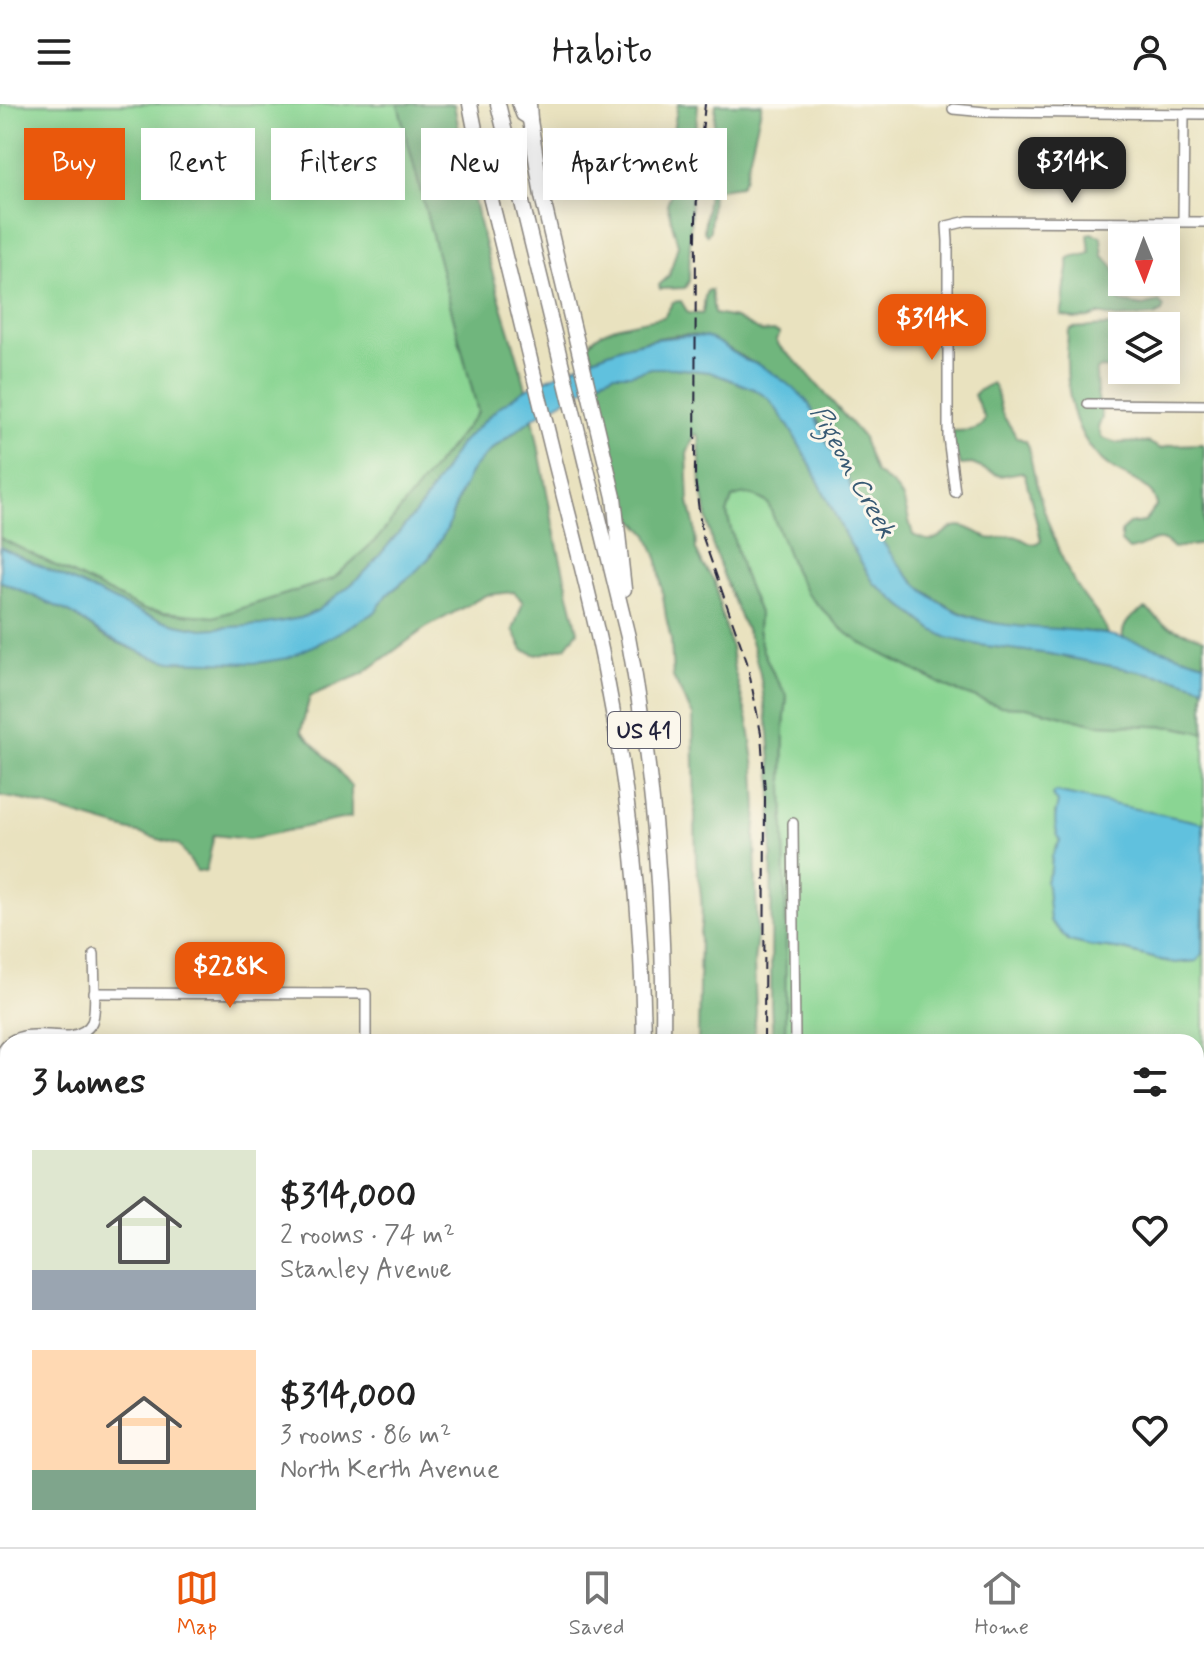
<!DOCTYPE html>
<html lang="en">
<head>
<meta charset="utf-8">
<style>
  :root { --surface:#fff; --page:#f2f2f2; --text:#222; --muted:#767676; --line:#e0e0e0; --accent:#ea580c }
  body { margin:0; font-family:Mynerve,sans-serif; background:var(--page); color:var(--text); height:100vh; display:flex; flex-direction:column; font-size:30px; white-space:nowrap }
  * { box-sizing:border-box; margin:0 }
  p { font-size:26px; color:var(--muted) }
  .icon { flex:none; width:44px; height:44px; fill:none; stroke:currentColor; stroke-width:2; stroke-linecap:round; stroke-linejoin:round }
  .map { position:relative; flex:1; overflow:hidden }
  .sheet { position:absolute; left:0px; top:930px; width:1204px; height:514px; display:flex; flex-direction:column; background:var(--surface); border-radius:24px 24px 0 0; box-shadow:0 4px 20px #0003 }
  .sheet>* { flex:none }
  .guide { position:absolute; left:24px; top:24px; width:800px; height:72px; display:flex; gap:16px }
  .needle { width:52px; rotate:179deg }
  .controls { position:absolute; left:1108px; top:120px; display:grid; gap:16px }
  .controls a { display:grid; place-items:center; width:72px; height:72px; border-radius:0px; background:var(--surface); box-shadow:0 4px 20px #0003; font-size:40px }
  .price { position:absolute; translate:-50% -68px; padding:0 18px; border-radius:16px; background:var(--accent); color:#fff; font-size:26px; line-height:52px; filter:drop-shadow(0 2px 4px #0008) }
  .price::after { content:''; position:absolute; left:50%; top:48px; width:24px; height:18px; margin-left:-12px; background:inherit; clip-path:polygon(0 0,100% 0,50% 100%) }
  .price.current { background:#222; color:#fff }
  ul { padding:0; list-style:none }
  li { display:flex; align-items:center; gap:24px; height:200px; padding:0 32px }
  li span { display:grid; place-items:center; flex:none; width:224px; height:160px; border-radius:0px; color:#555 }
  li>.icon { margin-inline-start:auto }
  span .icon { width:96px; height:96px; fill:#fffc; stroke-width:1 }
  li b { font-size:34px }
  h2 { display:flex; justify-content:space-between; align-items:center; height:96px; padding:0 32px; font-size:34px }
  .chip { padding:0 28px; border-radius:0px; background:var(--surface); box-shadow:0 4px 20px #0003; font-size:28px; line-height:72px }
  .chip.current { background:var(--accent); color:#fff }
  header { display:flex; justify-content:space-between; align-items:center; height:104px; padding:0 32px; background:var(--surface); font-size:36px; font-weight:600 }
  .tab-bar { display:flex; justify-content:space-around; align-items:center; height:112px; border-top:2px solid var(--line); background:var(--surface); font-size:22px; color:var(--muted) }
  .tab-bar a { display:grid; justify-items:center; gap:4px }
  .tab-bar .current { color:var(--accent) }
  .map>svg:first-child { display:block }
  .green { fill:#8ad593; stroke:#567c67; stroke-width:2 }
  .forest { fill:#6fb67d; stroke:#486c5c; stroke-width:2 }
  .water { fill:#60c1de; stroke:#41728c; stroke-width:2 }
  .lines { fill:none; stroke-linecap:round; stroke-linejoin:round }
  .minor-casing { stroke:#86827d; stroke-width:12 }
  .tertiary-casing { stroke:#86827d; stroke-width:14 }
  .primary-casing { stroke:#86827d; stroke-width:17 }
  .trunk-casing { stroke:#86827d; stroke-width:17 }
  .minor { stroke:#fff; stroke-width:9 }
  .tertiary { stroke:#fff; stroke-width:11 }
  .primary { stroke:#fff; stroke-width:14 }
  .trunk { stroke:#fff; stroke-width:14 }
  .rail { stroke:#22223b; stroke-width:2; stroke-dasharray:12 6; stroke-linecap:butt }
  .labels { text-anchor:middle; stroke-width:6; stroke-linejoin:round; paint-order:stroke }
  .shield { fill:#fbf7ec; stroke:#636270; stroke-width:2 }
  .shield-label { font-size:22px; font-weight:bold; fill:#22223b }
  .water-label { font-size:26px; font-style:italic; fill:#385a74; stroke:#fbf7ec }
</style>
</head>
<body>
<header><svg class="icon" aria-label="menu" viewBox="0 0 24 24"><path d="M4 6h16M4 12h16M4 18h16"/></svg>Habito<svg class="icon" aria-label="person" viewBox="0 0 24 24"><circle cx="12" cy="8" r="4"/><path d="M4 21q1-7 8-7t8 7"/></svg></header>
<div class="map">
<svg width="1204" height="1443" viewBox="0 0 1204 1443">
  <rect width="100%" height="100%" fill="#fbf7ec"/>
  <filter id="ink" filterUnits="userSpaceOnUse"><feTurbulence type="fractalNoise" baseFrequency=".0125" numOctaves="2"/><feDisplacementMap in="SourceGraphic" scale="16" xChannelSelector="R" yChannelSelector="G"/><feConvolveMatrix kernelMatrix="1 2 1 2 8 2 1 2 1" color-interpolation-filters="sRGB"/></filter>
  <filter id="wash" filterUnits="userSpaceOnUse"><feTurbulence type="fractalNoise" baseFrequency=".006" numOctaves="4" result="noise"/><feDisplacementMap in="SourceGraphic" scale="32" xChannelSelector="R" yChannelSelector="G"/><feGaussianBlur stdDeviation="1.8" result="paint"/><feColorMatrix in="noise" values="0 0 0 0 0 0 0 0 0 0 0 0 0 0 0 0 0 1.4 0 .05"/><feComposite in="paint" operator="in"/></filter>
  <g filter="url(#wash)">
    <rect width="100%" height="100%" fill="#e9e2bf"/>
    <g class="green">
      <path d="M0,0H398L478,308L378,434L333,475L214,513L144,506L0,434Z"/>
      <path d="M742,389L753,391L768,399L794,466L806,489L843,526L861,539L951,585L999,602L1026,603L1097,620L1175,623L1204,629V731L1203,728L1059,699L1055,709L1060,737L1052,752L1051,766L1046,777L1047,783L1090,842L1123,846L1172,859L1197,857L1202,851L1204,770V968L1199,982L1200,1009L1198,1020L1204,1030V1039L1196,1038V938H785L786,825L783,681L784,623L787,592L773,569L762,545L758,524L759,509L743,470L728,414L727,409L732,394Z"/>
      <path d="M1204,1258V1400H1196V1272Z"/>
      <path d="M807,1436H1002L1074,1438L1105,1436L1135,1441L1151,1438L1204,1439V1443H806Z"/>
    </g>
    <g class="forest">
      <path d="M398,0H454C464,57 477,115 493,171C503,209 517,246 526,285L499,303L460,340L423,400L368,465L353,479L317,507L301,514L262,521L202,525L176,520L145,511L0,443V434L144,506L214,513L333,475L378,434L478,308Z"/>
      <path d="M678,0H698L691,91L689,177L685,184L660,185L659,181L669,172L678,141L667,100L671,89L672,32Z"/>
      <path d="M716,0H762L745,73L740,82L712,86L710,126L707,131L704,128Z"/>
      <path d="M1091,129L1101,132L1103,152C1106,155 1110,158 1113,162C1120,172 1112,185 1120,198L1143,202L1159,198L1164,203L1162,208L1154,212L1116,214L1099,210L1089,214L1074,215L1061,211C1065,200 1063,188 1066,176C1068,167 1069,165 1068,155C1074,149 1083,153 1090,149L1088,130Z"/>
      <path d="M708,186H711L714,210L735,214L762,228L774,227L779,229V232L776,236L780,243L801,262L862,332L875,368L893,381L903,394L913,431C918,433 926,437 931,436C945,434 947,419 965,423C974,426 980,430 988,434C997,437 1004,431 1013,432C1026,433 1029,446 1041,436L1025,371L1021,368L1000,372L972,360L961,361C954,349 951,341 953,327C965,326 980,329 985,315L974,291L978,287L992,279C1000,288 997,300 1003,311C1007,319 1013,325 1016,333L1026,337L1029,343C1034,383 1056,449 1078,484C1087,500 1103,513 1108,530C1069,524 1022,527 986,517C938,505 902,473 878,432C872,423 870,413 864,404C861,399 856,394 853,389C848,379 845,365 841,354L836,351L825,333L819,318L757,260C739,254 726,240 708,234C676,224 623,242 593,254L588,241C603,220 640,218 664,213L673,198L681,197L688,209L702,210C706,202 702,193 708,186Z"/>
      <path d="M1109,222C1126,226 1121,248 1121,263L1116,265L1100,264L1096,268L1097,288L1102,314L1098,324L1102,334L1117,339L1148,338L1161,345L1171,341L1203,340L1204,343V440L1173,444C1156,426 1149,443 1129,446L1121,438V427L1129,420L1144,418L1157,401C1152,380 1133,377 1116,367C1068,337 1064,279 1068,228L1072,224Z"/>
      <path d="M651,264H674L710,268L754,285L769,295L788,321L809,358L846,433L874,479L933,526L979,541L1050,550L1179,575L1204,583V629L1175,623L1097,620L1026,603L999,602L951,585L861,539L843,526L806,489L794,466L768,399C754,391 748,387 732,394L727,409L728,414L743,470L759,509L758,525L762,545L773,569L787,592L784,623L783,681L786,825L785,938H773L771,899L772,673L769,629L760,570L751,537L731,492L712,440L701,382L699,332L695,330L687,350L689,398L695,425L696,446L703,461L715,478L720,504L731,544L734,565L748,617L755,664L757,706L755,732L757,831L754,859L756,908L753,938H698L700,829C704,809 700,779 696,759L693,612L673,573L671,535L666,513L658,457L648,431L629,410L625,400L598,277L614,270H631Z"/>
      <path d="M533,314L556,436L578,527L566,543L537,551L523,546L513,526L523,498L514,488L486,491L427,523L362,570L310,592L301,627L330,657L351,682V713L249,735L214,731L206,767H197L179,741L28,697L0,692V477L71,509L107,534L152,553L168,557L257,559L288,553L325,536L375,508L388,490L400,481L429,454L447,425L463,382L471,367L480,355Z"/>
      <path d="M1145,505C1154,509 1158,517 1166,521C1178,527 1192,530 1204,535V559L1123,535C1121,519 1132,512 1145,505Z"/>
    </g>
    <g class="water">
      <path d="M686,232C692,232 699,232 705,233C719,236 731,248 743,255C749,258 755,259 761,262C772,268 797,286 806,296C819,312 823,344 841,354C845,365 848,378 853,389C857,396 863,401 867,409C893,462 928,505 989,518C1027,526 1066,523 1104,530C1138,536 1171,549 1204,559V583L1179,575L1050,550L979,541L948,534L933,526L874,479L846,433L809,358L788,321L769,295L754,285L710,268L674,264H651L631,270H614L598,277L533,314L489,347L471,367L459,392L447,425L429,454L414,469L388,490L375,508L325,536L288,554L257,559L168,557L152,553L107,533L71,509L0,477V443L145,511L176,520L202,525L262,521L301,514L317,507L353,479L368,465L423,400L460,340L499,303L526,285L593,254L625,242L656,235Z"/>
      <path d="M1055,688L1203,719L1204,770L1202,851L1197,857L1172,859L1123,846L1090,842L1069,837L1050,817L1047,783L1046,777L1051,766L1052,752L1060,737C1054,724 1054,713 1058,699L1052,692Z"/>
      <path d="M1196,1109L1204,1119V1258L1196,1272Z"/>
    </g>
  </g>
  <g filter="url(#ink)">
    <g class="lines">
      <g class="minor-casing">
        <g id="minor">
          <path d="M953,5L985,8L1204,10"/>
          <path d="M1183,117L1184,10"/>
          <path d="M1088,300L1204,301"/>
          <path d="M955,388L948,333V137L947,122L968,117L1204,118"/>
          <path d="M793,719L795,938"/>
          <path d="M94,889L366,890V938"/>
          <path d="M0,952C8,923 47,932 70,932C79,930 88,927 92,918C97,907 94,865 94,850"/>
          <path d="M0,999H8"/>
          <path d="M1196,1066H1204"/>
          <path d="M0,1174H8"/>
          <path d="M794,1443V1436"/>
        </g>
      </g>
      <g class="tertiary-casing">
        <path id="tertiary" d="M518,0L522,11L530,16"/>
      </g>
      <g class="primary-casing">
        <path id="primary" d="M529,0L530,16"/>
      </g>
      <g class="trunk-casing">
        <g id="trunk">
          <path d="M470,0L482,61C506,153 527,245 550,337C568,411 589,485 604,560C629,685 642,811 644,938"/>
          <path d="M498,0L628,533C653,666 665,802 663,938"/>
          <path d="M530,16L542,92L614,393L624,485"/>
          <path d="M642,1443V1436"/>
          <path d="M660,1443V1436"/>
        </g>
      </g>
      <use href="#minor" class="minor"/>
      <use href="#tertiary" class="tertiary"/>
      <use href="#primary" class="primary"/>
      <use href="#trunk" class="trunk"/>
      <g class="rail">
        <path d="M705,0L698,66L696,116L695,374L702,431L747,558L761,629L765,688L764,938"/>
        <path d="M624,1443L636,1436"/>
        <path d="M711,1443V1436"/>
        <path d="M738,1443L739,1436"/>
      </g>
    </g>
  </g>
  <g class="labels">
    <rect class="shield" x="608" y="608" width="72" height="36" rx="6"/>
    <g class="shield-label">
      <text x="644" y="634">US 41</text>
    </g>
    <g class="water-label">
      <text transform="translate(854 367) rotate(61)" y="9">Pigeon Creek</text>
    </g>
  </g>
</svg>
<div class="controls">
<a><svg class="needle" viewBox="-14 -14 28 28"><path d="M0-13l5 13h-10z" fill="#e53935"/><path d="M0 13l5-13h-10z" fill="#767676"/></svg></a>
<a><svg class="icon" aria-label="layers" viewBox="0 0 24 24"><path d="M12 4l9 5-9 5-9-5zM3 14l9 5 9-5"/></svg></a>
</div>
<b class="price current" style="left:1072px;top:101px">$314K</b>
<b class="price" style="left:932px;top:258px">$314K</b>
<b class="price" style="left:230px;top:906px">$228K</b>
<div class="guide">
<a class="chip current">Buy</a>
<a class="chip">Rent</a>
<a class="chip">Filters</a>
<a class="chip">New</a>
<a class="chip">Apartment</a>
</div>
<section class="sheet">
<h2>3 homes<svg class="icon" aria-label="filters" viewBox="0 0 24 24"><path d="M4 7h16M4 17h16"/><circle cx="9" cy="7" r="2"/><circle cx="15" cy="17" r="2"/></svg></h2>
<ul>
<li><span style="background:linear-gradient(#dfe7d0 75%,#9aa5b1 0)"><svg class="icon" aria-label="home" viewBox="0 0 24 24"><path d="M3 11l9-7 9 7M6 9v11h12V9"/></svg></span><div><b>$314,000</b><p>2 rooms · 74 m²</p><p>Stanley Avenue</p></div><svg class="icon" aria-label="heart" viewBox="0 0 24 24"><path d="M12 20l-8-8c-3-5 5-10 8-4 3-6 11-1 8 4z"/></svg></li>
<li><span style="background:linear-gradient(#ffd9b3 75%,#7fa58c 0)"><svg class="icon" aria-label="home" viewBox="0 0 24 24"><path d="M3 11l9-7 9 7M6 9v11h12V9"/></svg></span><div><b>$314,000</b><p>3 rooms · 86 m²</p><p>North Kerth Avenue</p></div><svg class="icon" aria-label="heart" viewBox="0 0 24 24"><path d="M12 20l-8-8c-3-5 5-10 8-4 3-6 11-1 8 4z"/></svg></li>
</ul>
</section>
</div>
<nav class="tab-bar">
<a class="current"><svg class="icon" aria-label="map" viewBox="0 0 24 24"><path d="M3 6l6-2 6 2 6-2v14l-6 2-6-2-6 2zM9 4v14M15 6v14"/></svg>Map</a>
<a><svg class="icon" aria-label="saved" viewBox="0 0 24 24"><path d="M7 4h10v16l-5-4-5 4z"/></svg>Saved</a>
<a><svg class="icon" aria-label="home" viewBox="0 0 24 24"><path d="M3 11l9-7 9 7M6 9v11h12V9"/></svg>Home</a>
</nav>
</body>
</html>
